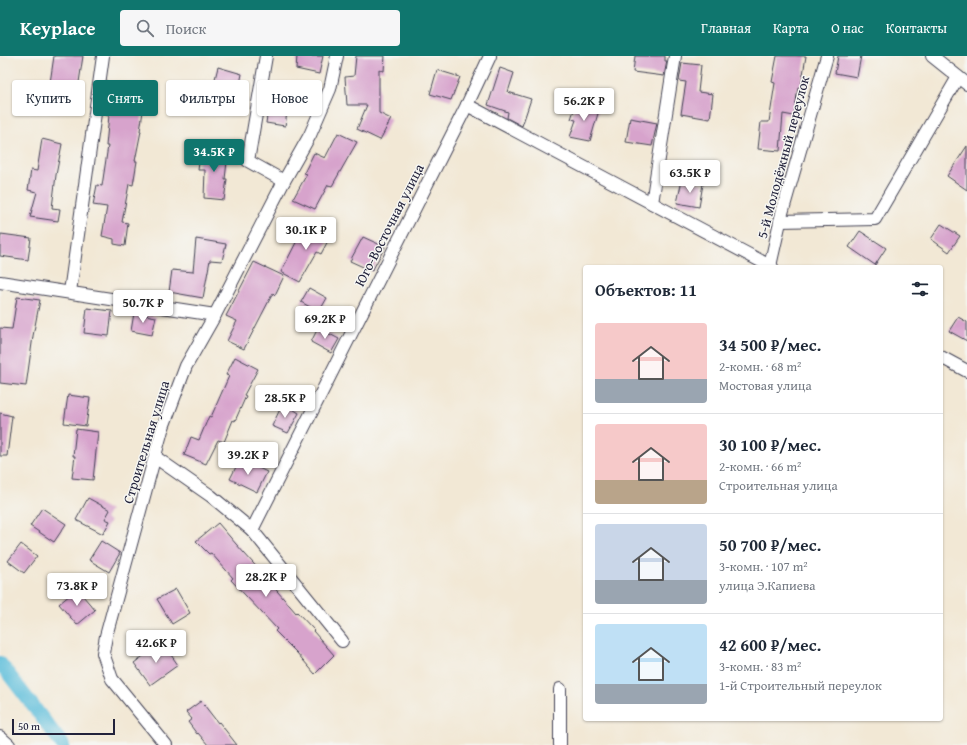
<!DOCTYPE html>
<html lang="ru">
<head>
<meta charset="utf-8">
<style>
  :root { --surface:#fff; --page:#f6f6f7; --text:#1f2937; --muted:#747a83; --line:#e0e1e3; --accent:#0f766e }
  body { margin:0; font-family:"Gentium Book Plus",serif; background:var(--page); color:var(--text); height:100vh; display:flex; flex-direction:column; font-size:15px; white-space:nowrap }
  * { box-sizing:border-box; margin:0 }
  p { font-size:13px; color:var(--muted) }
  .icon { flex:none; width:22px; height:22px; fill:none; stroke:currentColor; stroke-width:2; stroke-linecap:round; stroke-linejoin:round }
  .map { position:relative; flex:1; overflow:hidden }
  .details { position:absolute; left:583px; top:209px; width:360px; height:456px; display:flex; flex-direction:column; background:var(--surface); border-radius:4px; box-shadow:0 1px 3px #0004 }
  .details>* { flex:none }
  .top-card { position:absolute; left:12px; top:24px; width:380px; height:36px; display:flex; gap:8px }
  .scale { position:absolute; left:12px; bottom:10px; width:103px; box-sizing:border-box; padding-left:4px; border:2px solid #22223b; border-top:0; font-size:11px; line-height:14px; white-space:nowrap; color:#22223b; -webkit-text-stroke:3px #f6f6f2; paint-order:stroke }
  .price { position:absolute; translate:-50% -34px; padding:0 9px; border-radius:4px; background:#fff; color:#222; font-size:13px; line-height:26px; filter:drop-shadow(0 1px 2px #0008) }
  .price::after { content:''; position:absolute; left:50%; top:24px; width:12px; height:9px; margin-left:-6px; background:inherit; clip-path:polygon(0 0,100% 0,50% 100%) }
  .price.active { background:var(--accent); color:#fff }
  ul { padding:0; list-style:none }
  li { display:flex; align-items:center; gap:12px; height:100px; padding:0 12px }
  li+li { border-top:1px solid var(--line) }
  li span { display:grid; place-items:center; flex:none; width:112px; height:80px; border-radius:4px; color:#555 }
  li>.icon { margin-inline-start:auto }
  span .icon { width:48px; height:48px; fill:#fffc; stroke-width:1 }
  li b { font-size:17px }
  h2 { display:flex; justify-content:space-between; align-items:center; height:48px; padding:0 12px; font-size:17px }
  .pill { padding:0 14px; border-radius:4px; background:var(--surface); box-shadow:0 1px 3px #0004; font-size:14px; line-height:36px }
  .pill.active { background:var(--accent); color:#fff }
  header { display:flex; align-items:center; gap:24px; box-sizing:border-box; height:56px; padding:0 20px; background:var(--accent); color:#fff }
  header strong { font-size:19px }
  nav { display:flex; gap:22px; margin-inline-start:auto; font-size:14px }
  .search { width:280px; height:36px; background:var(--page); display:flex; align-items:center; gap:10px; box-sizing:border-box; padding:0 14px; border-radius:4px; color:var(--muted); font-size:15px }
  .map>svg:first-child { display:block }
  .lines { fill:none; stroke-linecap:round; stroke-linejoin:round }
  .canal { stroke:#5bbdda; stroke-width:14 }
  .building { fill:#d7a3cc }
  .minor-casing { stroke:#414052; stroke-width:14 }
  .minor { stroke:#fff; stroke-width:12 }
  .labels { text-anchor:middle; stroke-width:3; stroke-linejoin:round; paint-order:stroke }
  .street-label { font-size:14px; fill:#22223b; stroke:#f6f6f2 }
</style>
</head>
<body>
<header>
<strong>Keyplace</strong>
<div class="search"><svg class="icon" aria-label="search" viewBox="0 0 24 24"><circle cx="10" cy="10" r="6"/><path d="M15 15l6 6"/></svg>Поиск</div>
<nav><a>Главная</a><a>Карта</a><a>О нас</a><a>Контакты</a></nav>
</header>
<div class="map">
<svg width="967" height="689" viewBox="0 0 967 689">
  <rect width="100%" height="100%" fill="#f6f6f2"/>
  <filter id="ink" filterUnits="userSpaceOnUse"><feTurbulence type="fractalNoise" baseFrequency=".025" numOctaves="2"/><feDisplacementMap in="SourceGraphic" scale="8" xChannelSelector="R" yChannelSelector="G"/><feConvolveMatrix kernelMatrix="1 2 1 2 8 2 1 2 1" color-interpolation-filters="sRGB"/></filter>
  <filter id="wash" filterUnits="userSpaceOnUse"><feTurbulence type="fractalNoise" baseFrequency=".012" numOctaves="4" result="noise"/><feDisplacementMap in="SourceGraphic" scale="16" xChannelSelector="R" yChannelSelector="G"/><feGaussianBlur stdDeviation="0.9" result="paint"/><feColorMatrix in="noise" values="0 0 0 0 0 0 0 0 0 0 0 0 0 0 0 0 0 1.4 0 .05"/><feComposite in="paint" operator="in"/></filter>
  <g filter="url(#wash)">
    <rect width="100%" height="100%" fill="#f2e8d5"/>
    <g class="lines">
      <path class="canal" d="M0,607L63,689"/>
    </g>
    <g id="blocks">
      <g class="building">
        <path d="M54,0H83L78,33L82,34L80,50L44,43L48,27H50Z"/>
        <path d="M297,0H323L319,18L296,13Z"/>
        <path d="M356,0H385L384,15L379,14V57L391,63L380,84L357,73L367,49H347L345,21L354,20Z"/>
        <path d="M635,0H665V5H667L664,20L633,16Z"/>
        <path d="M777,0H806L801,31H798L794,60L783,58L780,95L758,93L761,66H769L775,27L772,26Z"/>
        <path d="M838,0H861L857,21L835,17Z"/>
        <path d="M682,7L701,9L698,36L713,38L710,63L681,58L686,26L679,25Z"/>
        <path d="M218,11L242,18L237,43L211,39Z"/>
        <path d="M500,12L514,17L508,36L531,43L522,70L507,62L508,56L488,49Z"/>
        <path d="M437,14L460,21L451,44L430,38Z"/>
        <path d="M286,32L310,39L305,52L282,45Z"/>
        <path d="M110,35L145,42L140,75H141L135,105H137L133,129L129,128L122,166L128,167L125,190L114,188V183L102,180L107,151L93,149L97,129L102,130L108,90H106L109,59L106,58Z"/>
        <path d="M269,46L288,49L285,70L266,67Z"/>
        <path d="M576,48L599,54L590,85L570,81L576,64L571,63Z"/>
        <path d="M630,62L657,67L652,90L626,86Z"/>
        <path d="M338,77L357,86L332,130L328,129L315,153L293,143L307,118L304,117L314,97L325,102Z"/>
        <path d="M42,83L62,88L56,119L52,152L60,153L58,165L30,161L37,136L28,134L31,114L37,115Z"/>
        <path d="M967,90V134L947,120Z"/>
        <path d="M201,93L228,97L225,123H227L224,144L204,142L205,114H198Z"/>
        <path d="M682,124L703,128L699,151L677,147Z"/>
        <path d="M307,165L332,177L321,198L317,196L300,226L281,216Z"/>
        <path d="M941,168L960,180L949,196L931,183Z"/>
        <path d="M860,175L886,192L875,209L849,191Z"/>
        <path d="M1,178L31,182L28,204L0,200V186Z"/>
        <path d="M363,181L385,191L372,215L350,205Z"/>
        <path d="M196,183L226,188L222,205L210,204L203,242L169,236L172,214L193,216Z"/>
        <path d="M254,206L284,220L275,239L273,237L244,293L227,285L237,265L226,260Z"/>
        <path d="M309,232L327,242L319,256L301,246Z"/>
        <path d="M17,241L40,244L33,280L26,330L0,327V272L12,273Z"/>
        <path d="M87,252L112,255L109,280L84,277Z"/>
        <path d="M134,257L156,261L152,279L131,275Z"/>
        <path d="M958,261L967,266V285L949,275Z"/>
        <path d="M318,272L339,283L331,297L311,286Z"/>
        <path d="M235,301L258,313L244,339L246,340L235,365L233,364L224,386L218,384L206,408L184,399L191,381L199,384L209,360L211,361L229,320L226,319Z"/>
        <path d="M68,339L90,342L86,370L64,367Z"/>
        <path d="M283,347L299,357L288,377L272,370Z"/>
        <path d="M0,357L12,360L7,400H0Z"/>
        <path d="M76,373L98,376L93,424L72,422L75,400H73Z"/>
        <path d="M240,403L267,416L257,436L230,423Z"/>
        <path d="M88,442L110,454L105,463L110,465L103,478L76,464Z"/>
        <path d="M42,452L66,468L54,486L30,470Z"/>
        <path d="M218,467L236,488L253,507L296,557L297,556L314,574L313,575L334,599L315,618L297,597L275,575L277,573L231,524L233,522L211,497L209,498L196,485Z"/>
        <path d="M101,485L120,497L109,516L89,504Z"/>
        <path d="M21,488L37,500L24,517L8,505Z"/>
        <path d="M77,533L95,554L77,569L59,548Z"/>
        <path d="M176,533L190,557L172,568L157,543Z"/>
        <path d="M162,586L178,609L150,629L134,607Z"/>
        <path d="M201,645L218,667L219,666L237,689H208L198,677L197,678L188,666L192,663L186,656Z"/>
      </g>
    </g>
  </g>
  <g filter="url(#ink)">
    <use href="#blocks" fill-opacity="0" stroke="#414052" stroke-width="1"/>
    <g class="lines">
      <g class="minor-casing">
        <g id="minor">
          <path d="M266,0L248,105L284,125"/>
          <path d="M932,0L967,28"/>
          <path d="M467,49L772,211"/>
          <path d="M652,147L675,0"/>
          <path d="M780,165L875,163L958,21"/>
          <path d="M770,210L782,157L827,0"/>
          <path d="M0,226L215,259"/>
          <path d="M70,236L103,0"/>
          <path d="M941,301L967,315"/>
          <path d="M155,401L211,440L252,474L342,585"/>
          <path d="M252,474L467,49L490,0"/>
          <path d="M0,681L9,689"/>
          <path d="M166,689L112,623L103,597L106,580L162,374L186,310L215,259L284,125L310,79L330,33L337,0"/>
          <path d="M560,689V633"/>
        </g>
      </g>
      <use href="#minor" class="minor"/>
    </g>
  </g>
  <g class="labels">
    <g class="street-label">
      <text transform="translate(783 101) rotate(-75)" y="5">5-й Молодёжный переулок</text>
      <text transform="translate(389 169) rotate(-63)" y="5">Юго-Восточная улица</text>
      <text transform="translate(146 386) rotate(-73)" y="5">Строительная улица</text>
    </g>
  </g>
</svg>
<div class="scale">50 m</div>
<b class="price" style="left:584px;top:66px">56.2K ₽</b>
<b class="price active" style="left:214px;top:117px">34.5K ₽</b>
<b class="price" style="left:690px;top:138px">63.5K ₽</b>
<b class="price" style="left:306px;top:195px">30.1K ₽</b>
<b class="price" style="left:143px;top:268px">50.7K ₽</b>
<b class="price" style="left:325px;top:284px">69.2K ₽</b>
<b class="price" style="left:285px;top:363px">28.5K ₽</b>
<b class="price" style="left:248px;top:420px">39.2K ₽</b>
<b class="price" style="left:266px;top:542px">28.2K ₽</b>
<b class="price" style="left:77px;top:551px">73.8K ₽</b>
<b class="price" style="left:156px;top:608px">42.6K ₽</b>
<div class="top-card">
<a class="pill">Купить</a>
<a class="pill active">Снять</a>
<a class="pill">Фильтры</a>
<a class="pill">Новое</a>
</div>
<section class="details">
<h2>Объектов: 11<svg class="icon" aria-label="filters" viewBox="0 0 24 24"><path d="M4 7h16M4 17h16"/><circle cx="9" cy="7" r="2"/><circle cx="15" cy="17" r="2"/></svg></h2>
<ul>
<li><span style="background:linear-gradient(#f6c9c9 70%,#9aa5b1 0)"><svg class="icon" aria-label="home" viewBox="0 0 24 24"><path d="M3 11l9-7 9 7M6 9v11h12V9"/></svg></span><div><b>34 500 ₽/мес.</b><p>2-комн. · 68 m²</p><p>Мостовая улица</p></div></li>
<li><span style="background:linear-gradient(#f6c9c9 70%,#b9a48a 0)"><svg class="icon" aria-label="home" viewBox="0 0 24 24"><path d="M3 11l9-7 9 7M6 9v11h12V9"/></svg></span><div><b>30 100 ₽/мес.</b><p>2-комн. · 66 m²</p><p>Строительная улица</p></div></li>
<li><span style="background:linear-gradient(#c9d6e8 70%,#9aa5b1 0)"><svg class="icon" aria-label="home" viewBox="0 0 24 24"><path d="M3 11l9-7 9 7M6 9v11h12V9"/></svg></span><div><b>50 700 ₽/мес.</b><p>3-комн. · 107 m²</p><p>улица Э.Капиева</p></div></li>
<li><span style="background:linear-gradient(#bfe0f5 75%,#9aa5b1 0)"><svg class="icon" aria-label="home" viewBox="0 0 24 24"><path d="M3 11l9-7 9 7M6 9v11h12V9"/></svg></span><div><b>42 600 ₽/мес.</b><p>3-комн. · 83 m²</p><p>1-й Строительный переулок</p></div></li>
</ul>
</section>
</div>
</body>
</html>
